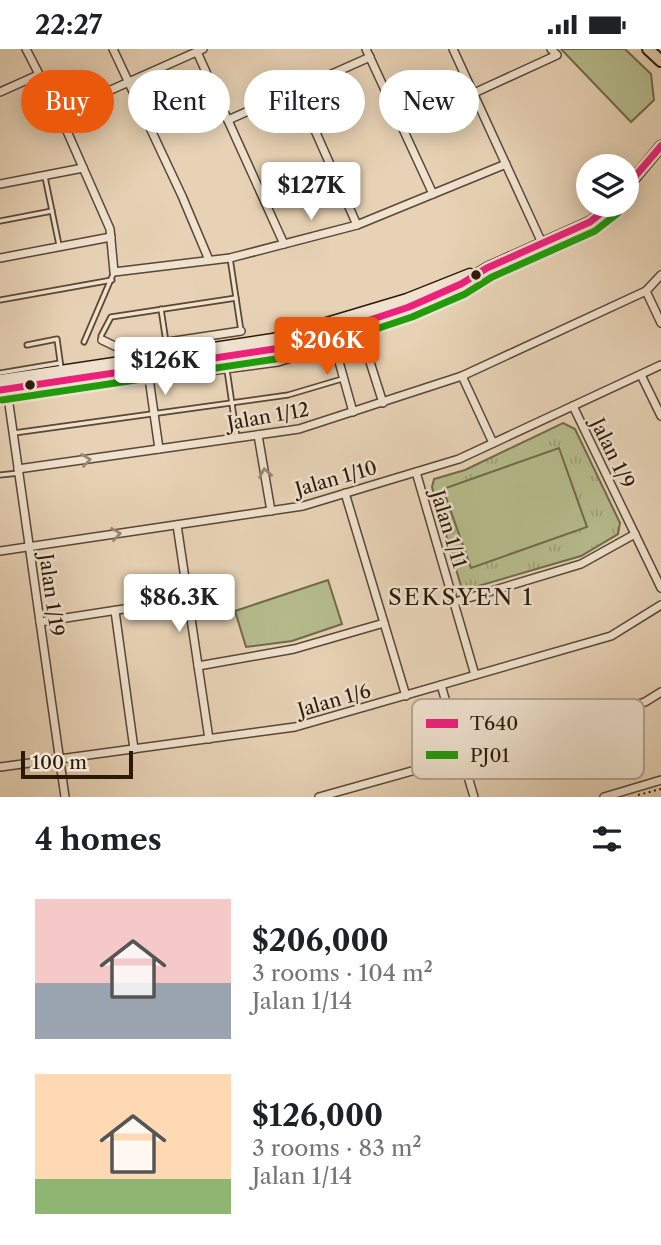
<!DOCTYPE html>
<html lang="en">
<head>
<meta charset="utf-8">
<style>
  :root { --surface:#fff; --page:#f2f2f2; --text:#202124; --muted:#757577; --accent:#ea580c }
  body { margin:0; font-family:"Libre Caslon Text",serif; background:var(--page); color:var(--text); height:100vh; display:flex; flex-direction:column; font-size:26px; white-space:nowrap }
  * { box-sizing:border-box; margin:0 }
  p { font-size:23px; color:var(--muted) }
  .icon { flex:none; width:38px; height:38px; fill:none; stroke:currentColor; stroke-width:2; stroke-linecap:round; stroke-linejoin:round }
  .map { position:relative; height:748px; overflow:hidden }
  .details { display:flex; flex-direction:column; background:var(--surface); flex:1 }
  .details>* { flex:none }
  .guide { position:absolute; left:21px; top:21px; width:620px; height:63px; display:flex; gap:14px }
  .tools { position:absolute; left:576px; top:105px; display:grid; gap:14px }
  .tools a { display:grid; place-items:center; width:63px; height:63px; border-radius:50%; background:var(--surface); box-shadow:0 4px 18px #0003; font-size:35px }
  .scale { position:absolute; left:21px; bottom:18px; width:112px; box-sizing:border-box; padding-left:7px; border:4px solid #2b1909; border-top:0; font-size:19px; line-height:24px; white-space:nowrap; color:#2b1909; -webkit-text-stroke:5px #efe2cf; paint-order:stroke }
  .price { position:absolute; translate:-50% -60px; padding:0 16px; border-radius:7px; background:#fff; color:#222; font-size:23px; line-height:46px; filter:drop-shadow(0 2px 4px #0008) }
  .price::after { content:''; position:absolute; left:50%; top:42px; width:21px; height:16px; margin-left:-10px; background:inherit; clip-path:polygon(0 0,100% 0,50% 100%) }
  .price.selected { background:var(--accent); color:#fff }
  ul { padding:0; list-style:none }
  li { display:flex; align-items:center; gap:21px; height:175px; padding:0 35px }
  li span { display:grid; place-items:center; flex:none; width:196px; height:140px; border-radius:0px; color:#555 }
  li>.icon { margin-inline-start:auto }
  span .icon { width:84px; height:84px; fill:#fffc; stroke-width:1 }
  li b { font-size:30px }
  h2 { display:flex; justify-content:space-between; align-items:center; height:84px; padding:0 35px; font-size:30px }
  .tag { padding:0 24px; border-radius:32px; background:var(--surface); box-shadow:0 4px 18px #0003; font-size:24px; line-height:63px }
  .tag.selected { background:var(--accent); color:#fff }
  .status { display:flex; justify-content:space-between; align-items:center; height:49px; padding:0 35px; background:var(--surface); direction:ltr }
  .status svg { height:19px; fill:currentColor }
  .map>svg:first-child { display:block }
  .park { fill:url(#park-tufts); stroke:#706a4b; stroke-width:2 }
  .garden { fill:#b6bc8d; stroke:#706a4b; stroke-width:2 }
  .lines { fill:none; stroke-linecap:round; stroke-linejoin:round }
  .lane-casing { stroke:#5a4734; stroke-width:7 }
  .street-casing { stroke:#5a4734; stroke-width:10 }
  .secondary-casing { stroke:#2b1909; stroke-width:13 }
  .primary-casing { stroke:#2b1909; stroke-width:14 }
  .path { stroke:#2b1909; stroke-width:2; stroke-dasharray:2 3.5; stroke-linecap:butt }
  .lane { stroke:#efe2cf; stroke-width:3.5 }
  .street { stroke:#efe2cf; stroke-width:7 }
  .secondary { stroke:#efe2cf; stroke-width:10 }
  .primary { stroke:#e7d2b5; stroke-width:10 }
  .bus-1-casing { stroke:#efe2cf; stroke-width:12 }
  .bus-2-casing { stroke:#efe2cf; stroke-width:12 }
  .bus-1 { stroke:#ed207b; stroke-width:7 }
  .bus-2 { stroke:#209c0c; stroke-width:7 }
  .oneway { stroke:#978876 }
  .bus-dot { fill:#2b1909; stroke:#efe2cf; stroke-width:2.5 }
  .labels { text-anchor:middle; stroke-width:5; stroke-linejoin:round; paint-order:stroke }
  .street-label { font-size:19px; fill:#2b1909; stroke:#efe2cf }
  .quarter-label { font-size:23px; letter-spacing:2px; fill:#2b1909; stroke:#efe2cf }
  .key { fill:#efe2cf; stroke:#b4a694; stroke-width:2 }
  .key-label { font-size:19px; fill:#2b1909 }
</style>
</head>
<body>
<div class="status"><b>22:27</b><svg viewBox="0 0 49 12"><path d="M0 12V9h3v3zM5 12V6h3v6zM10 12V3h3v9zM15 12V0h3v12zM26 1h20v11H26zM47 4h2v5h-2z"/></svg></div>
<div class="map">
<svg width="661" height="748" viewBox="0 0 661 748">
  <defs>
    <pattern id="park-tufts" width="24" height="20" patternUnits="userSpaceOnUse" patternTransform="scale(1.75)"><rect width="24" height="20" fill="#b6bc8d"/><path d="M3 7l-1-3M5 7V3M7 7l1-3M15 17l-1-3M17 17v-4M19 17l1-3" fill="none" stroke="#9da178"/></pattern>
  </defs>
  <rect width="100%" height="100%" fill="#e7d2b5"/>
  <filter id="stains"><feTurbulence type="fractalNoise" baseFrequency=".00286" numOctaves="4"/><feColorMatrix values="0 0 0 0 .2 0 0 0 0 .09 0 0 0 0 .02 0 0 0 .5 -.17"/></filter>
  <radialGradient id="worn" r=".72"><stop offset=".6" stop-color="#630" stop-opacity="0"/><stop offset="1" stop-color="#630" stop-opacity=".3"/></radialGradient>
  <path class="park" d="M563,374L575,380L620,474L618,485L581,507L468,540L461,537L432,438L434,430L465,421Z"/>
  <g class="garden">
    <path d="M561,0H625L651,25L654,51L631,73Z"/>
    <path d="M559,399L587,478L471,519L443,440Z"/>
    <path d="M328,531L342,575L292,592L246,598L235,562Z"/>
  </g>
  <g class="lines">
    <g class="lane-casing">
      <g id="lane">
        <path d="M45,128L59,196"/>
        <path d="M0,172L52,162"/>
        <path d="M230,209L241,282"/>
        <path d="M0,251L112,231"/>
        <path d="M161,260L166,293"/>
        <path d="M102,291L101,287L111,268L236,249"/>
        <path d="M84,293L114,223"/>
        <path d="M27,296L57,290L61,319"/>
        <path d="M227,321L237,389"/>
        <path d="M0,324L60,314"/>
        <path d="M14,384L288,346L342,330"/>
        <path d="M0,426L19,424"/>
      </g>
    </g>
    <g class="street-casing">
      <g id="street">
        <path d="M26,0L59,64L110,180L114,223L230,209L357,176L506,115"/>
        <path d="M113,0L182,147L209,211"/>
        <path d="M366,0L433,145"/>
        <path d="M453,0L542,194"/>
        <path d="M197,3L284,195"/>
        <path d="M297,41L357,176"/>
        <path d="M0,43L38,26"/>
        <path d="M474,44L557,6L551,0"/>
        <path d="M59,64L203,0"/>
        <path d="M228,71L370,8"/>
        <path d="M0,135L83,119"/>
        <path d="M0,209L111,188"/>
        <path d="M646,242L661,274"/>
        <path d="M357,272L383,354"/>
        <path d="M331,284L353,363"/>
        <path d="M102,291L121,300L241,282"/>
        <path d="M134,322L149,329L159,400"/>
        <path d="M641,326L661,367"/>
        <path d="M462,327L493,394"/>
        <path d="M8,348L65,748"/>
        <path d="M0,349L278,313L321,300L330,284"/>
        <path d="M573,357L661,539"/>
        <path d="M258,386L271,462"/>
        <path d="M18,420L299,380L462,327L646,242L661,226"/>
        <path d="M416,423L475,626"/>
        <path d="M345,444L406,647"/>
        <path d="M177,476L209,690"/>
        <path d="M0,502L303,457L459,410L661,316"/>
        <path d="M455,553L581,515L635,485"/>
        <path d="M115,562L134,700"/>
        <path d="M40,573L188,550"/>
        <path d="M198,617L294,600L384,574"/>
        <path d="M441,636L474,748"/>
        <path d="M0,718L295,678L611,587L661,556"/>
        <path d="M319,748L462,708L645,653L661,643"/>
        <path d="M604,748L661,731"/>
      </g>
    </g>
    <g class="secondary-casing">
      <g id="secondary">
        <path d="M626,139L661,97"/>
        <path d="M0,331L273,290L407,250L470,225"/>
        <path d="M0,341L274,300L331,284L409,258L461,235L487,219L590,173L611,156"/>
      </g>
    </g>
    <g class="primary-casing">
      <path id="primary" d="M648,0L661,12"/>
    </g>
    <path class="path" d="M638,746L661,740"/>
    <use href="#lane" class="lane"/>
    <use href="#street" class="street"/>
    <use href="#secondary" class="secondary"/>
    <use href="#primary" class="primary"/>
    <g class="bus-1-casing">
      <g id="bus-1">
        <path d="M626,138L661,97"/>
        <path d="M0,341L274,300L331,284L409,258L461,235L487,219L590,173L611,156"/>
      </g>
    </g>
    <g class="bus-2-casing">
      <path id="bus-2" d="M2,351L276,310L334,294L412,268L465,245L492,228L595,182L618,164"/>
    </g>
    <use href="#bus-1" class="bus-1"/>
    <use href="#bus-2" class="bus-2"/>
  </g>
  <defs><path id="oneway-chevron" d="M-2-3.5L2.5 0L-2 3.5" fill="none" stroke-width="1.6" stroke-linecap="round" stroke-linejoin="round" transform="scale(1.75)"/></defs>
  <g class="oneway">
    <use href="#oneway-chevron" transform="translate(86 411) rotate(-8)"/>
    <use href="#oneway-chevron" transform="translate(265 424) rotate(-100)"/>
    <use href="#oneway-chevron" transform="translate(116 485) rotate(-9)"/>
  </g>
  <g class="bus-dot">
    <circle cx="476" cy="226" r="6"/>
    <circle cx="30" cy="336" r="6"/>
  </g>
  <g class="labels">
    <g class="street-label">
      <text transform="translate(268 367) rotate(-10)" y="7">Jalan 1/12</text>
      <text transform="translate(613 404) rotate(64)" y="7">Jalan 1/9</text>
      <text transform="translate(336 429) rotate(-16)" y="7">Jalan 1/10</text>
      <text transform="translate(449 480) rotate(73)" y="7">Jalan 1/11</text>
      <text transform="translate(52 546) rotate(82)" y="7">Jalan 1/19</text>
      <text transform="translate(334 651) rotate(-16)" y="7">Jalan 1/6</text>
    </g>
    <g class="quarter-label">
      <text x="461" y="556">SEKSYEN 1</text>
    </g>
  </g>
  <rect x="412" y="650" width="232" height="80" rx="10" class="key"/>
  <rect x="426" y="670" width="32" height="9" fill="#ed207b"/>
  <rect x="426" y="702" width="32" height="8" fill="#209c0c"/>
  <g class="key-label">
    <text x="470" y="681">T640</text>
    <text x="470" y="713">PJ01</text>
  </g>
  <rect width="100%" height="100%" filter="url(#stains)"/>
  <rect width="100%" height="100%" fill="url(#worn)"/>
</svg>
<div class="tools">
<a><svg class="icon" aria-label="layers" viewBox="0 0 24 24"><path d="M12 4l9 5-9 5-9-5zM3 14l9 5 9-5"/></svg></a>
</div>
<div class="scale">100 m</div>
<b class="price" style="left:311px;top:173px">$127K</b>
<b class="price selected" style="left:327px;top:328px">$206K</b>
<b class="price" style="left:165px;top:348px">$126K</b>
<b class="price" style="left:179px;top:585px">$86.3K</b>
<div class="guide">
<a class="tag selected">Buy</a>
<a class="tag">Rent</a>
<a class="tag">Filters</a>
<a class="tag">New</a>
</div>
</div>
<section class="details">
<h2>4 homes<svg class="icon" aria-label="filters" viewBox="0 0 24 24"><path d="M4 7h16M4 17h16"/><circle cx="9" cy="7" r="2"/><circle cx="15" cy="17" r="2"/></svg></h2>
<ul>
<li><span style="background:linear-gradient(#f6c9c9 60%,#9aa5b1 0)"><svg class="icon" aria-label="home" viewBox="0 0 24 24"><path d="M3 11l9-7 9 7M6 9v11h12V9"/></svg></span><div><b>$206,000</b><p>3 rooms · 104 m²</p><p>Jalan 1/14</p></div></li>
<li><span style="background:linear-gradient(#ffd9b3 75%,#8fb573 0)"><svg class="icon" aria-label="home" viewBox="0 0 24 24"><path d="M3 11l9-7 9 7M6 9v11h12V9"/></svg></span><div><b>$126,000</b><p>3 rooms · 83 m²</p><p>Jalan 1/14</p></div></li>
</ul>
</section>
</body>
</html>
